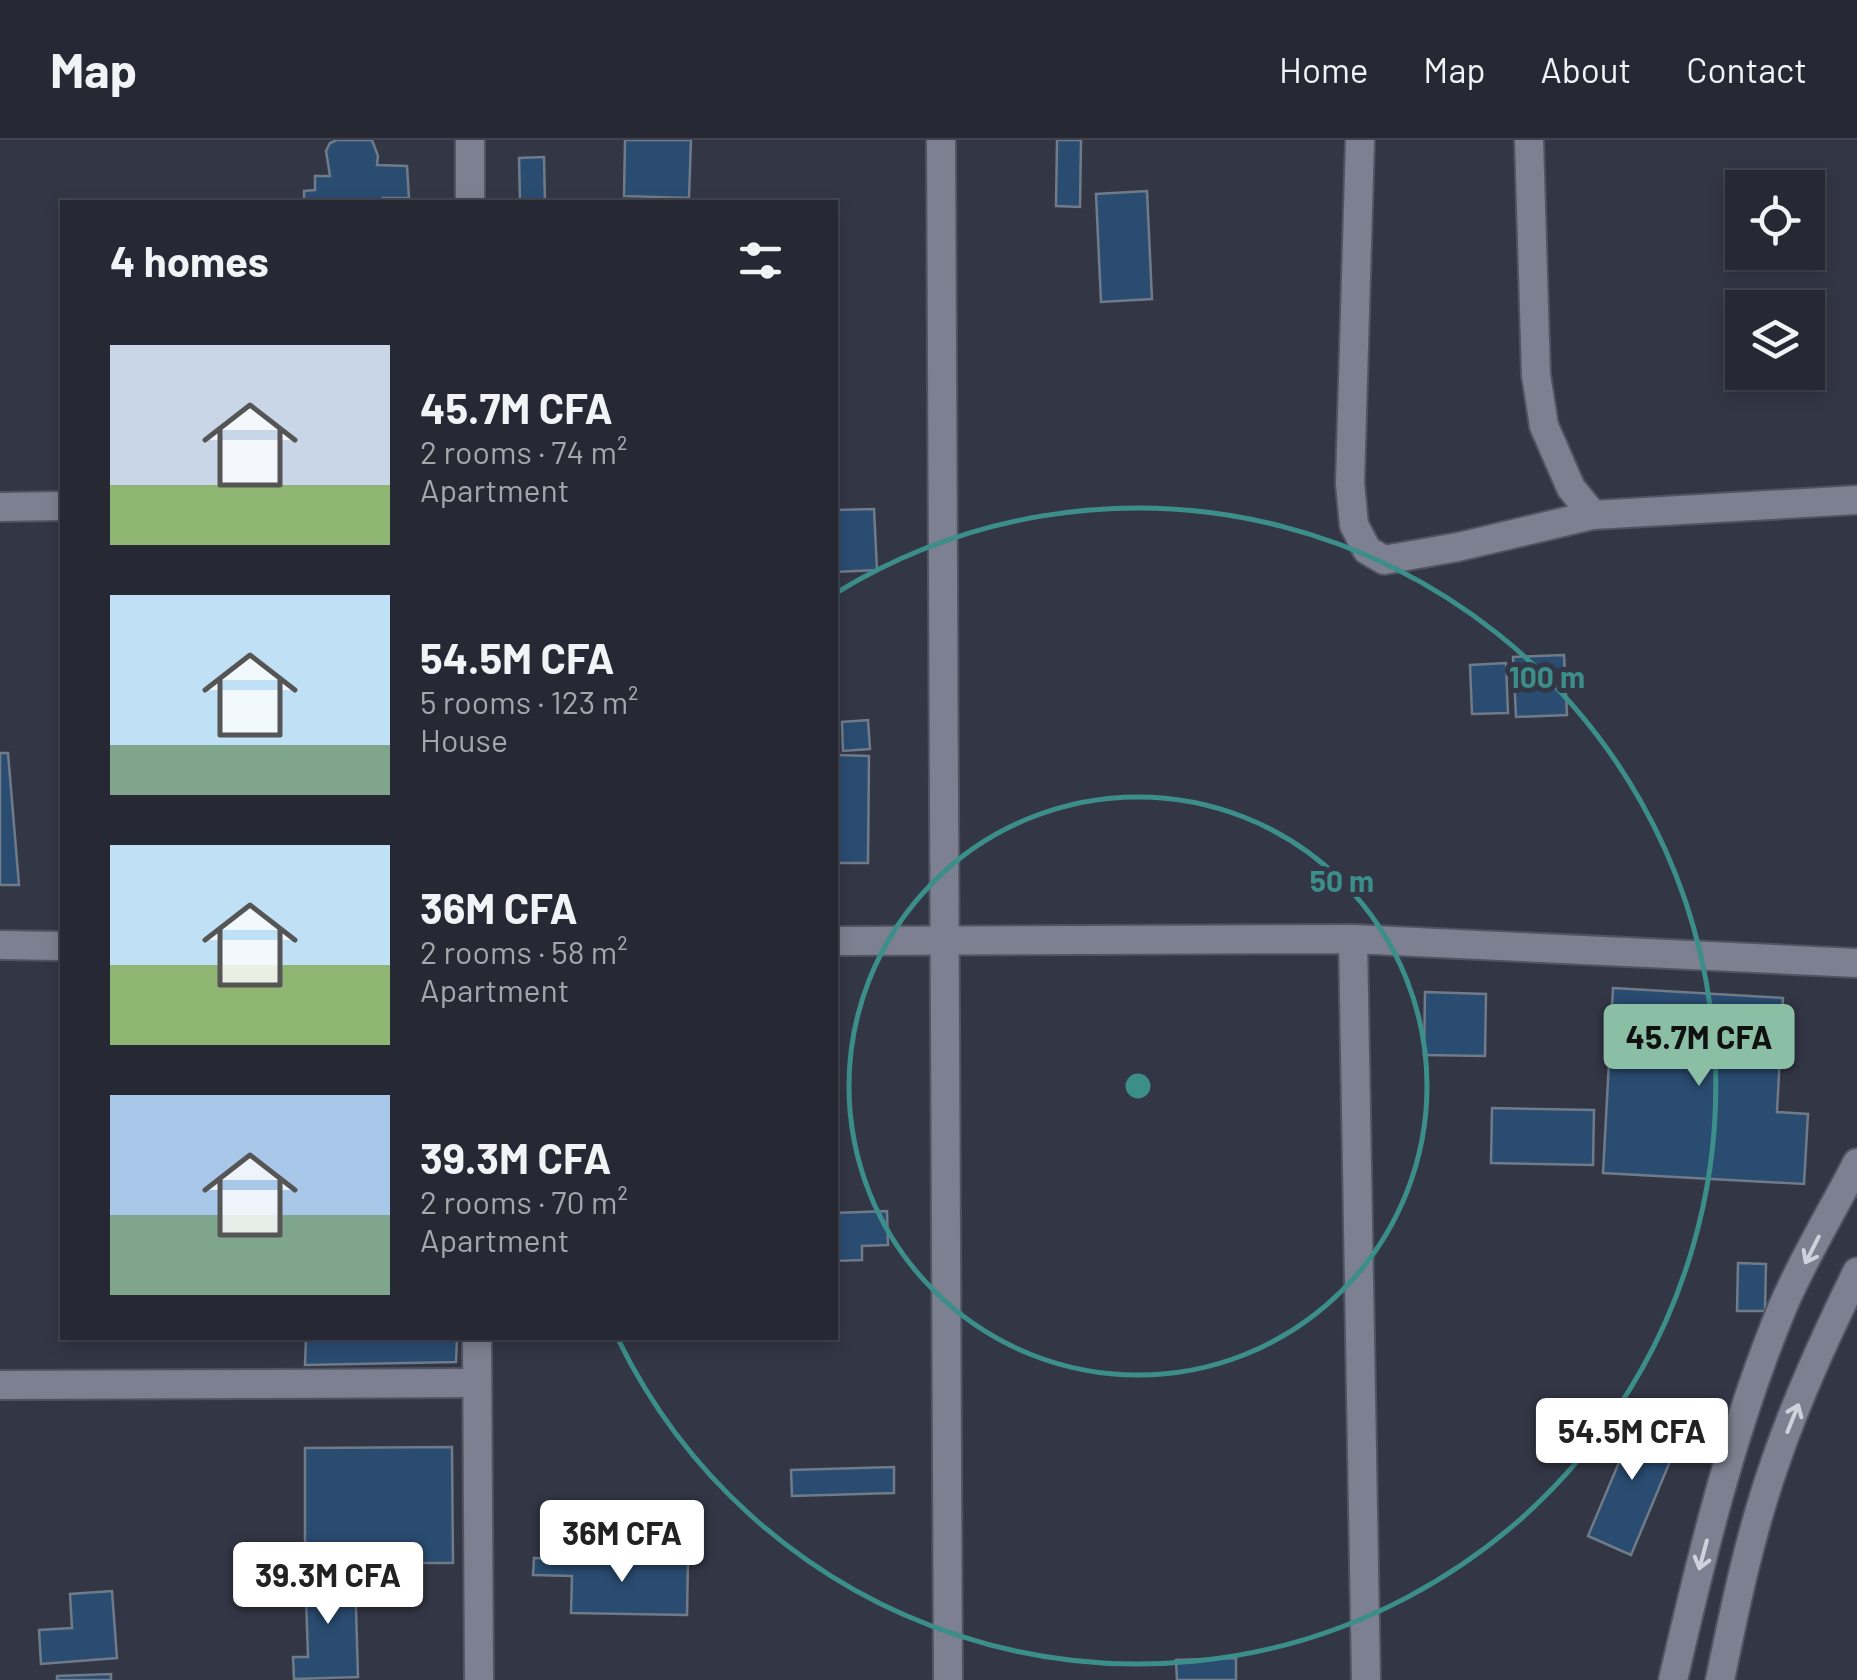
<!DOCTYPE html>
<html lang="en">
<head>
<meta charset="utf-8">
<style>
  :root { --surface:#262834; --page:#323440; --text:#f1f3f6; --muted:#a4a6ac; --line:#42444f; --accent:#8abfa5 }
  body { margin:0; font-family:Barlow,sans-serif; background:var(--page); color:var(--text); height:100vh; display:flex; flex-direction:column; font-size:38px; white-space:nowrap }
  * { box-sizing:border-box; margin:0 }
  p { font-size:32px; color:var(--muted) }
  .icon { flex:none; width:55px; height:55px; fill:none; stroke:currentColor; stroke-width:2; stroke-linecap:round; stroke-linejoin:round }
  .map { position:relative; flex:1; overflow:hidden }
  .side { position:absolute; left:60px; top:60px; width:778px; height:1140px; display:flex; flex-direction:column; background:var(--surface); border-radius:0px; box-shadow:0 5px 15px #0003,0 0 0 2px var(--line) }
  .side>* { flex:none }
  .buttons { position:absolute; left:1725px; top:30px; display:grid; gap:20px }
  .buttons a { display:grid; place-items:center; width:100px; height:100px; border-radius:0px; background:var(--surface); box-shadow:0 5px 15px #0003,0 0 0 2px var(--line); font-size:50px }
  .price { position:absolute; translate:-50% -85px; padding:0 22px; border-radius:10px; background:#fff; color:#222; font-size:32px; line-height:65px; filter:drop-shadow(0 2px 5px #0008) }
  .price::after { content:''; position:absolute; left:50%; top:60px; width:30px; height:22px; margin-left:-15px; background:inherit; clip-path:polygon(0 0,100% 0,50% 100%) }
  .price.on { background:var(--accent); color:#111 }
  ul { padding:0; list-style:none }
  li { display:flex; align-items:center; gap:30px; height:250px; padding:0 50px }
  li span { display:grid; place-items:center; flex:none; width:280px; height:200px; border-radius:0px; color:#555 }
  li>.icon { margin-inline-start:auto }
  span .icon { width:120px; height:120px; fill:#fffc; stroke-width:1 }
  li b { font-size:42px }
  h2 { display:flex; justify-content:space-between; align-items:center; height:120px; padding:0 50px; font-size:42px }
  header { display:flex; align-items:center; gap:60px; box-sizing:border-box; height:140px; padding:0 50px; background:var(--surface); border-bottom:2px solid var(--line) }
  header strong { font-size:48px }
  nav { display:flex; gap:55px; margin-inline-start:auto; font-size:35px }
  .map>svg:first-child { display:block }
  .building { fill:#2a4c71; stroke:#6f7b89; stroke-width:2.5 }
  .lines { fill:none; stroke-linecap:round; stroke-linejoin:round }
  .minor-casing { stroke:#515460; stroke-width:32 }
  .minor { stroke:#7c8090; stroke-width:28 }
  .oneway { stroke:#cfd2dc }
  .ring { fill:none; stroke:#3b8e89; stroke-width:5 }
  .centre { fill:#3b8e89; stroke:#333645; stroke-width:5 }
  .ring-label { font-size:30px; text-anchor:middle; font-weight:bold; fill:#3b8e89; stroke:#333645; stroke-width:10; stroke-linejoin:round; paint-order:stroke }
</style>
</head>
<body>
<header>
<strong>Map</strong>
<nav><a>Home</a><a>Map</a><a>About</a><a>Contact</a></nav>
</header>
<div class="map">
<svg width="1857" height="1540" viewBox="0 0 1857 1540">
  <rect width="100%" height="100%" fill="#333645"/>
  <g class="building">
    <path d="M337,0H372L378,16L377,25L407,26L409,58H383L385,62H304V51L315,50V36H330L326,11L330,3Z"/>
    <path d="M625,0H691L689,58L624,56Z"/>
    <path d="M1057,0H1081L1080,67L1056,66Z"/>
    <path d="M544,17L545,62H520L519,18Z"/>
    <path d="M1147,51L1152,159L1101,162L1096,54Z"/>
    <path d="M874,369L877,430L835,432V370Z"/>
    <path d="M1564,515L1567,575L1516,577L1513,517Z"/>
    <path d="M1506,523L1508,573L1472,574L1470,525Z"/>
    <path d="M868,580L870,609L843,611L842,582Z"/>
    <path d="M0,613H8L19,745H0Z"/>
    <path d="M838,615L869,616L868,723H838Z"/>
    <path d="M1613,848L1783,858L1777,972L1808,974L1804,1044L1603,1033Z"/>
    <path d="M1425,852L1486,854L1485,916L1424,915Z"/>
    <path d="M1492,968L1594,970L1593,1025L1491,1023Z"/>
    <path d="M887,1071L888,1105L862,1106V1120L835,1121V1073Z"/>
    <path d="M1738,1123L1766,1124L1765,1171H1737Z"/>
    <path d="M306,1198H457L456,1222L305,1225Z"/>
    <path d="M1623,1275L1679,1300L1631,1415L1588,1396L1620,1320L1607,1314Z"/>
    <path d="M452,1307L453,1423H305V1308Z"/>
    <path d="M894,1327V1353L792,1356L791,1330Z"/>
    <path d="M534,1418L688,1420L687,1475L571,1473L572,1436L533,1435Z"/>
    <path d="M355,1435L358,1537L294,1539L293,1517H308L306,1459L293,1460L292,1437Z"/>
    <path d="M112,1451L117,1518L41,1524L39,1490L72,1488L70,1454Z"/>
    <path d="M1236,1518V1540H1177L1176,1520Z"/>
    <path d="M111,1534V1540H57V1536Z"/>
  </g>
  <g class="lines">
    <g class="minor-casing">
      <g id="minor">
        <path d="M470,0V62"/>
        <path d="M941,0L948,1540"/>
        <path d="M1360,0L1350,343L1354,385L1367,410L1384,420L1458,407L1593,375"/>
        <path d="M1529,0L1536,235L1544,286L1571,348L1593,375L1857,360"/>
        <path d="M0,367L62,366"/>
        <path d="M1353,799L1366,1540"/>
        <path d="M835,801L1353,799L1857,823"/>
        <path d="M0,805L62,806"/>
        <path d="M477,1198L479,1540"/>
        <path d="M0,1245L477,1243"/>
        <path d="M1673,1540C1702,1414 1733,1286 1783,1166C1804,1117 1833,1070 1857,1023"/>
        <path d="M1720,1540C1735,1467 1750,1394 1775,1323C1797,1258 1827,1194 1857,1132"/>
      </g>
    </g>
    <use href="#minor" class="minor"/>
  </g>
  <defs><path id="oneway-shaft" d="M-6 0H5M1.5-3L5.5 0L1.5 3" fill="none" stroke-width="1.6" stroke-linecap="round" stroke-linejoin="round" transform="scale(2.5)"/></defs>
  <g class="oneway">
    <use href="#oneway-shaft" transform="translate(1812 1110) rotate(117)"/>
    <use href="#oneway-shaft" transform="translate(1793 1278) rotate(-68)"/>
    <use href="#oneway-shaft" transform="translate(1703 1415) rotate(105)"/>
  </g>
  <g class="ring">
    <circle cx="1138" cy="946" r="289"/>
    <path d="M836 453A578 578 0 1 1 618 1199"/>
  </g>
  <circle cx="1138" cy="946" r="15" class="centre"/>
  <g class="ring-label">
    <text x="1547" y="548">100 m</text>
    <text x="1342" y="752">50 m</text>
  </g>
</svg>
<div class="buttons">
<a><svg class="icon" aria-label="locate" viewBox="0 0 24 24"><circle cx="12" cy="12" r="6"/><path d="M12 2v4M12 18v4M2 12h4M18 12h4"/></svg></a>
<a><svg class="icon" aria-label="layers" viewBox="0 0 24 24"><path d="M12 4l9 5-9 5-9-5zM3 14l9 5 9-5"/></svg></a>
</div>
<b class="price on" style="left:1699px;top:949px">45.7M CFA</b>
<b class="price" style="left:1632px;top:1343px">54.5M CFA</b>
<b class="price" style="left:622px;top:1445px">36M CFA</b>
<b class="price" style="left:328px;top:1487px">39.3M CFA</b>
<section class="side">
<h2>4 homes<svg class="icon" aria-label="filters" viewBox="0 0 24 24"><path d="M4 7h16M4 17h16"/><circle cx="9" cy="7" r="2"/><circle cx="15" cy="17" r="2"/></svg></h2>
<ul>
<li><span style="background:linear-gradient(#c9d6e8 70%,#8fb573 0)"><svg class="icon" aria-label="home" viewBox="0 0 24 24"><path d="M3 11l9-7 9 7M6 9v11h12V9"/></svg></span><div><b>45.7M CFA</b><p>2 rooms · 74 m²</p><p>Apartment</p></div></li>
<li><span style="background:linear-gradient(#bfe0f5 75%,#7fa58c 0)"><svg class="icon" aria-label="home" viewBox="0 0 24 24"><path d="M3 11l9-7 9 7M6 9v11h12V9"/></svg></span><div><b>54.5M CFA</b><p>5 rooms · 123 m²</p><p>House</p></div></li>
<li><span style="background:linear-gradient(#bfe0f5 60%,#8fb573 0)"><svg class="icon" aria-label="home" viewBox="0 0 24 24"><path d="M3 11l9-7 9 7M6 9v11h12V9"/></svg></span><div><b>36M CFA</b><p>2 rooms · 58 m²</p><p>Apartment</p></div></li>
<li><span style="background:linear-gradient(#a9c7e8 60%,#7fa58c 0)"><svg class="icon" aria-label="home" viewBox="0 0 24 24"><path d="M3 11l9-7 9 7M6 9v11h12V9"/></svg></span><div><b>39.3M CFA</b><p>2 rooms · 70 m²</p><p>Apartment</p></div></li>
</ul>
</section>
</div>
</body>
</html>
